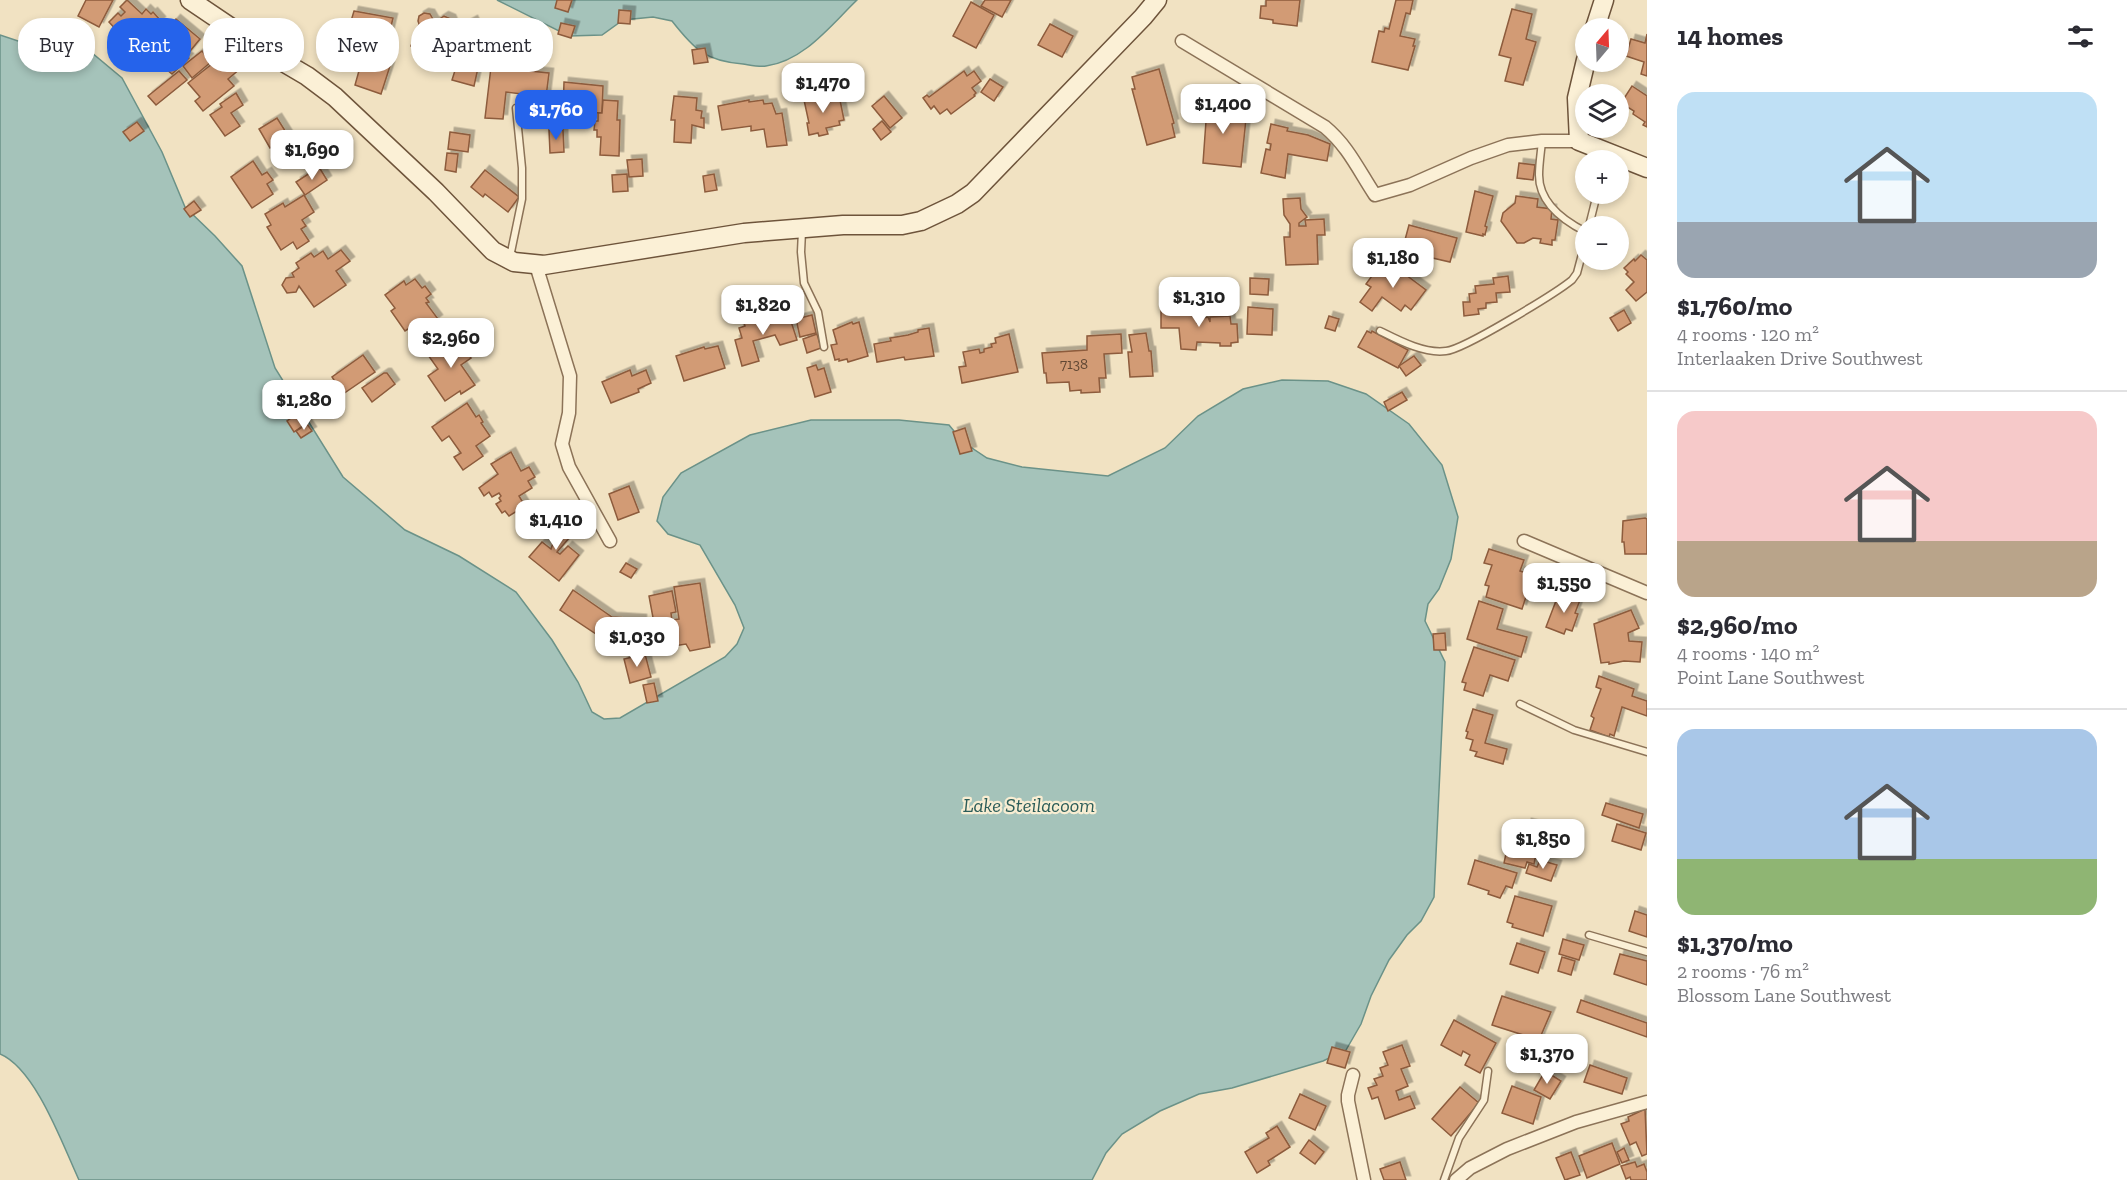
<!DOCTYPE html>
<html lang="en">
<head>
<meta charset="utf-8">
<style>
  :root { --surface:#fff; --page:#f2f2f3; --text:#2b2b33; --muted:#7c7c81; --line:#e1e1e2; --accent:#2563eb }
  body { margin:0; font-family:"Zilla Slab",serif; background:var(--page); color:var(--text); height:100vh; display:flex; flex-direction:column; font-size:22px; white-space:nowrap }
  * { box-sizing:border-box; margin:0 }
  p { font-size:20px; color:var(--muted) }
  .icon { flex:none; width:33px; height:33px; fill:none; stroke:currentColor; stroke-width:2; stroke-linecap:round; stroke-linejoin:round }
  .map { position:relative; flex:1; overflow:hidden }
  .details { display:flex; flex-direction:column; background:var(--surface); width:480px }
  .details>* { flex:none }
  .banner { position:absolute; left:18px; top:18px; width:570px; height:54px; display:flex; gap:12px }
  .needle { width:39px; rotate:19deg }
  .tools { position:absolute; left:1575px; top:18px; display:grid; gap:12px }
  .tools a { display:grid; place-items:center; width:54px; height:54px; border-radius:50%; background:var(--surface); box-shadow:0 3px 9px #0003; font-size:30px }
  .price { position:absolute; translate:-50% -51px; padding:0 14px; border-radius:12px; background:#fff; color:#222; font-size:20px; line-height:39px; filter:drop-shadow(0 2px 3px #0008) }
  .price::after { content:''; position:absolute; left:50%; top:36px; width:18px; height:14px; margin-left:-9px; background:inherit; clip-path:polygon(0 0,100% 0,50% 100%) }
  .price.active { background:var(--accent); color:#fff }
  ul { padding:0; list-style:none }
  li { display:grid; align-content:center; gap:12px; height:318px; padding:0 30px }
  li+li { border-top:2px solid var(--line) }
  li span { display:grid; place-items:center; height:186px; border-radius:18px; color:#555 }
  li>.icon { margin-inline-start:auto }
  span .icon { width:108px; height:108px; fill:#fffc; stroke-width:1 }
  li b { font-size:26px }
  h2 { display:flex; justify-content:space-between; align-items:center; height:72px; padding:0 30px; font-size:26px }
  .chip { padding:0 21px; border-radius:24px; background:var(--surface); box-shadow:0 3px 9px #0003; font-size:21px; line-height:54px }
  .chip.active { background:var(--accent); color:#fff }
  main { display:flex; flex:1; min-height:0 }
  .map>svg:first-child { display:block }
  .water { fill:#a5c3ba; stroke:#6b9288; stroke-width:1.5 }
  .building { fill:#d29b75; stroke:#8d5b3c; stroke-width:1.5; filter:url(#shadow) }
  .lines { fill:none; stroke-linecap:round; stroke-linejoin:round }
  .lane-casing { stroke:#8c7358; stroke-width:9 }
  .street-casing { stroke:#8c7358; stroke-width:15 }
  .secondary-casing { stroke:#6e543b; stroke-width:21 }
  .lane { stroke:#fbf0d6; stroke-width:6 }
  .street { stroke:#fbf0d6; stroke-width:12 }
  .secondary { stroke:#fbf0d6; stroke-width:18 }
  .labels { text-anchor:middle; stroke-width:4.5; stroke-linejoin:round; paint-order:stroke }
  .number-label { font-size:15px; fill:#614733 }
  .water-label { font-size:20px; font-style:italic; fill:#2b5c58; stroke:#f8edd2 }
</style>
</head>
<body>
<main>
<div class="map">
<svg width="1647" height="1180" viewBox="0 0 1647 1180">
  <defs>
    <filter id="shadow"><feDropShadow dx="4.5" dy="-4.5" stdDeviation="0" flood-color="#0004"/></filter>
  </defs>
  <rect width="100%" height="100%" fill="#f1e2c2"/>
  <g class="water">
    <path d="M497,0H857C831,25 804,61 766,66C759,67 750,65 743,64C705,61 694,49 672,21L653,17L623,20L602,35L569,36Z"/>
    <path d="M0,35L33,46L64,48L92,53L122,78L162,152L185,207L215,236L242,266L275,368L343,477L405,530L459,556L516,592L552,640L578,682L592,712L604,719L620,718L725,657L737,644L744,628L735,605L700,545L668,534L657,521L663,497L681,473L750,435L811,420H899L949,425L963,442L987,458L1022,467L1108,476L1165,448L1198,416L1243,389L1282,380L1328,381L1366,394L1409,424L1442,465L1458,517L1451,559L1439,589L1428,604L1425,621L1445,662L1434,897L1421,921L1407,935L1389,960L1371,996L1361,1024L1346,1050L1323,1061L1232,1088L1199,1094L1160,1111L1122,1134L1106,1153L1092,1180H79C63,1146 36,1069 0,1054Z"/>
  </g>
  <g class="building">
    <path d="M86,0H113L99,27L78,16Z"/>
    <path d="M127,0L142,14L146,9L151,14L153,12L161,21L136,45L121,31L119,33L109,22L118,13L121,16L125,12L120,7Z"/>
    <path d="M557,0H572L568,12L555,8Z"/>
    <path d="M985,0H1011L1002,17L981,6Z"/>
    <path d="M1266,0H1300L1297,26L1273,23V20L1260,18L1261,6H1266Z"/>
    <path d="M1396,0H1413L1410,14L1406,13L1400,36L1415,39L1413,46H1415L1408,70L1372,62L1379,31L1384,32L1385,28L1389,29Z"/>
    <path d="M971,2L994,15L976,48L953,36Z"/>
    <path d="M1512,9L1532,14L1526,39L1536,42L1523,85L1505,81L1511,58L1499,55Z"/>
    <path d="M619,10L631,11L630,24L618,23Z"/>
    <path d="M354,11L393,18L386,47H384L379,62L390,66L381,94L355,85L362,60H363L367,47L345,41Z"/>
    <path d="M424,13L430,14L434,21L437,22L438,20L444,16L451,19L454,26L468,30L464,25L473,20L476,26L482,27L486,34L484,41L479,44L482,50L474,86L452,80L458,61L447,56L446,58L444,57L442,63L429,59L431,52L420,50L421,48L411,46L419,24L418,21L419,16Z"/>
    <path d="M176,19L200,39L186,56L189,58L172,74L160,64L163,61L150,50Z"/>
    <path d="M561,23L575,26L571,38L558,34Z"/>
    <path d="M1050,24L1073,36L1062,57L1038,45Z"/>
    <path d="M1647,34V76L1641,74L1644,62L1626,56L1631,39L1645,43Z"/>
    <path d="M705,48L708,62L694,64L692,50Z"/>
    <path d="M202,51L211,62L192,78L183,66Z"/>
    <path d="M227,52L240,69L228,79L234,86L203,111L195,101L200,97L188,83Z"/>
    <path d="M491,67L549,73L546,97L506,92L503,119L485,118Z"/>
    <path d="M1159,69L1174,123L1172,124L1175,137L1147,145L1132,89H1135L1132,77Z"/>
    <path d="M179,71L187,80L156,105L148,96Z"/>
    <path d="M964,71L967,76L974,71L981,81L972,88L976,93L974,95L975,96L951,114L947,109L940,114L934,106L931,109L923,98L927,95L929,97Z"/>
    <path d="M990,79L1003,87L994,101L981,92Z"/>
    <path d="M564,82L603,86L602,113L563,111Z"/>
    <path d="M1632,86L1647,96V127L1643,125L1645,122L1633,114L1634,111L1621,103Z"/>
    <path d="M236,93L243,105L231,113L240,126L225,136L210,115L222,107L220,104Z"/>
    <path d="M1208,93L1223,95L1221,116L1246,119L1241,167L1203,163Z"/>
    <path d="M833,94L835,101L840,100L844,120L839,121L840,125L826,128L828,134L819,136L818,133L809,135L807,123H809L804,100Z"/>
    <path d="M674,96L697,98L696,110L702,111L701,118H704V128L692,125L691,143L674,142L675,120H671Z"/>
    <path d="M884,96L902,118L890,128L872,106Z"/>
    <path d="M603,100L618,101L617,120H620L619,156L600,155L601,137H597V130H594L595,121H598V113H602Z"/>
    <path d="M749,100V102L763,100L764,104L772,103L776,114L782,113L787,145L767,147L764,129L751,131V126L722,130L718,106Z"/>
    <path d="M277,118L289,137L270,148L259,129Z"/>
    <path d="M882,121L891,132L881,140L873,129Z"/>
    <path d="M137,122L144,131L130,141L123,132Z"/>
    <path d="M1271,124L1288,128L1287,131L1308,135L1330,144L1327,161L1288,154L1285,178L1261,173L1266,149L1270,150L1271,144L1267,143Z"/>
    <path d="M549,130H563L564,152L550,153Z"/>
    <path d="M450,132L470,135L468,152L448,149Z"/>
    <path d="M447,153L458,154L456,172L445,170Z"/>
    <path d="M642,159L643,176L629,177L627,160Z"/>
    <path d="M253,161L262,175L267,172L273,180L267,184L273,194L252,208L231,177Z"/>
    <path d="M1519,163L1535,165L1533,180L1517,178Z"/>
    <path d="M319,167L327,180L305,195L296,182Z"/>
    <path d="M485,170L519,197L508,212L485,194L483,197L471,187Z"/>
    <path d="M627,174L628,191L613,192L612,175Z"/>
    <path d="M714,174L717,190L705,192L703,176Z"/>
    <path d="M1475,191L1493,196L1485,226L1487,227L1485,235L1483,234V236L1466,232Z"/>
    <path d="M304,195L314,212L302,220L306,226L301,229L309,241L297,249L293,242L281,250L267,227L271,225L265,214L283,203L285,207Z"/>
    <path d="M1516,196L1538,199L1537,207L1552,209L1551,219L1558,220L1555,240H1552V245L1540,243L1541,239L1533,238L1524,243H1517L1501,221L1503,213L1515,203Z"/>
    <path d="M1300,198L1301,209L1307,217L1299,223V226H1306L1305,220L1324,219L1325,235H1317L1318,264L1286,265L1284,237H1290V224L1284,215L1283,199Z"/>
    <path d="M194,201L201,210L190,217L184,209Z"/>
    <path d="M1409,225L1457,238L1450,262L1402,251Z"/>
    <path d="M341,250L350,261L336,271L346,285L314,307L299,286L296,292L287,293L282,285L286,278L294,277L292,273L299,268L296,263L311,253L314,257L323,251L328,259Z"/>
    <path d="M1641,255L1647,260V292L1636,301L1626,290L1634,282L1626,274L1628,272L1624,268L1634,259L1635,261Z"/>
    <path d="M1390,263L1426,290L1411,310L1405,305L1401,311L1382,297L1372,311L1360,302L1371,287L1366,284L1377,269L1383,273Z"/>
    <path d="M1508,276L1510,292L1496,293L1497,302L1486,303V308L1478,309L1479,314L1464,316L1463,302H1470L1469,294L1476,293L1475,286L1494,284L1493,278Z"/>
    <path d="M1250,278L1269,279L1268,295L1250,294Z"/>
    <path d="M415,279L422,288L425,286L431,294L426,298L429,302L426,303L438,319L424,329L419,322L405,331L391,311L395,308L385,295L404,281L406,285Z"/>
    <path d="M1161,307L1193,309L1197,323L1200,322L1199,319L1208,317L1210,322V317L1230,316L1231,324H1237L1238,342L1231,343V346H1220V343L1197,342L1196,350L1181,349L1179,328H1161Z"/>
    <path d="M1248,307L1273,309L1272,335L1247,334Z"/>
    <path d="M1624,310L1631,323L1618,331L1610,318Z"/>
    <path d="M789,315L797,340L780,345L775,335L753,341L759,361L742,366L735,340L742,338L739,328L745,326L744,323L769,316L770,321Z"/>
    <path d="M812,315L816,333L800,337L796,319Z"/>
    <path d="M1329,316L1339,319L1335,331L1325,328Z"/>
    <path d="M852,322L853,324L859,322L868,356L848,362L847,359L839,361V359L835,360L831,345L837,344L833,330Z"/>
    <path d="M929,328L934,356L905,360L904,357L877,362L874,344L891,341L890,338L908,335L918,332V330Z"/>
    <path d="M1367,331L1371,333L1372,331L1408,350L1398,368L1358,347Z"/>
    <path d="M1146,333L1149,351H1151L1153,376L1130,377L1128,352H1132L1129,335Z"/>
    <path d="M817,334L821,348L807,353L803,339Z"/>
    <path d="M1009,334L1018,372L962,383L959,367L966,366L963,352L979,349L980,353L984,352V349L992,347L991,344L996,343L995,338Z"/>
    <path d="M1121,334L1122,353L1104,354L1106,378H1099L1100,392L1081,393V390L1070,391L1069,382L1047,383L1046,373H1044L1042,353L1087,350V336Z"/>
    <path d="M456,336L471,358L461,365L475,385L461,394L460,391L445,401L428,376L438,369L428,355Z"/>
    <path d="M718,346L725,368L684,381L676,356L704,347L705,349Z"/>
    <path d="M363,355L375,372L343,394L332,377Z"/>
    <path d="M1414,356L1421,365L1406,376L1399,366Z"/>
    <path d="M816,365L818,370L824,368L831,392L815,397L807,368Z"/>
    <path d="M630,370L632,376L646,370L651,383L638,389L639,392L611,403L602,382Z"/>
    <path d="M384,373H387L395,384L372,402L362,388Z"/>
    <path d="M1402,392L1407,400L1388,411L1384,402Z"/>
    <path d="M467,403L476,417L479,415L483,422L481,423L490,436L476,446L483,456L463,470L454,457L461,453L449,436L442,441L432,427Z"/>
    <path d="M301,411L308,422L294,432L287,421Z"/>
    <path d="M307,424L312,431L301,438L296,431Z"/>
    <path d="M965,428L972,451L960,454L953,432Z"/>
    <path d="M511,452L521,471L529,467L535,477L528,481L532,488L519,496L525,506L509,516L505,511L502,513L496,504L501,501L499,498L501,496L499,493L492,497L489,492L484,496L479,488L498,474L491,464Z"/>
    <path d="M629,486L639,512L618,520L609,494Z"/>
    <path d="M561,518L576,530L557,552L560,554L568,546L579,555L559,581L529,557L542,542L551,549L554,540L547,535Z"/>
    <path d="M1645,518L1647,519V554H1625L1624,542H1622L1623,521Z"/>
    <path d="M1489,549L1524,560L1520,571L1533,575L1522,609L1486,597L1489,586L1485,585L1492,565L1484,563Z"/>
    <path d="M626,563L637,569L631,578L620,572Z"/>
    <path d="M700,583L710,647L690,651L686,644L655,649L651,623H654L649,596L672,591L676,612L671,613L672,620L679,619L674,587Z"/>
    <path d="M573,590L612,617L642,619L641,639L602,638L560,610Z"/>
    <path d="M1559,593L1580,600L1575,613L1578,614L1572,631L1566,629L1564,634L1546,627Z"/>
    <path d="M1479,601L1503,609L1497,629L1527,637L1521,657L1467,639Z"/>
    <path d="M1631,610L1639,628L1628,633L1629,641L1642,642L1640,662L1624,661L1609,664V662L1601,663L1594,624Z"/>
    <path d="M1445,633L1446,650H1434L1433,634Z"/>
    <path d="M1474,647L1515,660L1508,681L1490,675L1483,696L1464,690L1466,683L1462,682Z"/>
    <path d="M645,654L651,677L630,683L624,659Z"/>
    <path d="M1599,676L1634,689L1632,696L1647,701V716L1622,707L1614,736L1610,734L1609,737L1590,730L1594,718L1591,716L1601,689L1596,687Z"/>
    <path d="M654,683L658,701L647,703L643,685Z"/>
    <path d="M1473,709L1493,715L1485,743L1507,749L1503,764L1475,756L1477,752L1470,750L1473,740L1466,738L1468,732L1466,731Z"/>
    <path d="M1606,803L1643,814L1639,828L1602,815Z"/>
    <path d="M1527,823L1543,827L1541,834L1544,835L1540,855L1536,854L1534,864L1527,862L1525,868L1504,863L1507,849L1511,850L1514,841L1508,839L1512,825L1526,829Z"/>
    <path d="M1617,824L1646,833L1641,850L1612,841Z"/>
    <path d="M1475,860L1517,873L1512,888L1506,886L1500,898L1488,894L1489,891L1468,884Z"/>
    <path d="M1540,860L1557,865L1551,881L1526,873L1529,864L1537,867Z"/>
    <path d="M1515,896L1552,906L1543,936L1512,927L1513,924L1507,922Z"/>
    <path d="M1635,911L1647,915V937L1629,931Z"/>
    <path d="M1563,939L1584,945L1579,960L1559,954Z"/>
    <path d="M1517,943L1545,952L1538,973L1510,964Z"/>
    <path d="M1620,954L1647,961V985L1614,974Z"/>
    <path d="M1562,957L1575,961L1571,975L1558,971Z"/>
    <path d="M1502,996L1551,1012L1539,1040L1492,1025Z"/>
    <path d="M1581,1000L1647,1023V1037L1577,1012Z"/>
    <path d="M1454,1020L1496,1043L1480,1073L1465,1065L1470,1055L1463,1051L1461,1056L1441,1045Z"/>
    <path d="M1402,1045L1410,1066L1401,1069L1408,1086L1396,1091L1399,1100L1410,1096L1415,1108L1385,1119L1378,1097L1372,1099L1368,1088L1377,1085L1374,1079L1383,1076L1380,1068L1388,1065L1383,1052Z"/>
    <path d="M1332,1047L1350,1052L1345,1068L1327,1063Z"/>
    <path d="M1590,1065L1627,1078L1622,1094L1584,1082Z"/>
    <path d="M1545,1071L1561,1081L1550,1099L1534,1090Z"/>
    <path d="M1512,1086L1541,1097L1533,1124L1502,1113Z"/>
    <path d="M1460,1087L1479,1103L1451,1136L1432,1119Z"/>
    <path d="M1300,1094L1326,1106L1315,1130L1289,1118Z"/>
    <path d="M1645,1109L1647,1154L1642,1156L1636,1142L1630,1145L1621,1124L1629,1121L1628,1117Z"/>
    <path d="M1277,1126L1290,1147L1268,1161L1270,1165L1257,1173L1245,1152L1269,1138L1266,1133Z"/>
    <path d="M1309,1140L1324,1152L1315,1164L1300,1153Z"/>
    <path d="M1612,1143L1620,1164L1587,1178L1579,1156Z"/>
    <path d="M1624,1148L1629,1160L1622,1163L1617,1152Z"/>
    <path d="M1571,1152L1580,1175L1565,1180L1556,1158Z"/>
    <path d="M1400,1162L1406,1180H1384L1380,1169Z"/>
    <path d="M1635,1162L1637,1167L1644,1164L1647,1172V1180H1631L1630,1177L1626,1179L1621,1166Z"/>
  </g>
  <g class="lines">
    <g class="lane-casing">
      <g id="lane">
        <path d="M1542,141C1541,152 1539,164 1539,175C1539,203 1564,221 1586,232"/>
        <path d="M1589,226L1597,194"/>
        <path d="M802,231L801,252L804,283L818,312L824,347"/>
        <path d="M510,257L522,199V168L516,108"/>
        <path d="M1380,331C1400,341 1425,354 1446,351C1463,350 1556,293 1572,280L1577,273L1586,239"/>
        <path d="M1520,704L1574,730L1647,752"/>
        <path d="M1589,935L1647,952"/>
        <path d="M1444,1180L1459,1138L1484,1100L1488,1071"/>
      </g>
    </g>
    <g class="street-casing">
      <g id="street">
        <path d="M1182,41L1325,127C1348,146 1359,171 1375,195L1410,185L1471,158L1508,145L1542,141H1579"/>
        <path d="M536,265L570,376L569,413L562,444L569,467L610,541"/>
        <path d="M1524,541L1647,593"/>
        <path d="M1353,1075L1348,1095V1101L1364,1180"/>
        <path d="M1456,1180L1470,1168L1507,1149L1576,1122L1647,1102"/>
      </g>
    </g>
    <g class="secondary-casing">
      <g id="secondary">
        <path d="M190,0L273,56L307,76L335,97L436,192L493,251L514,262L544,265L744,233L843,225H902L921,221L957,204L973,193L1143,17L1157,0"/>
        <path d="M1595,28L1604,0"/>
        <path d="M1586,60L1577,98L1579,141L1647,168"/>
      </g>
    </g>
    <use href="#lane" class="lane"/>
    <use href="#street" class="street"/>
    <use href="#secondary" class="secondary"/>
  </g>
  <g class="labels">
    <g class="number-label">
      <text x="1074" y="369">7138</text>
    </g>
    <g class="water-label">
      <text x="1029" y="812">Lake Steilacoom</text>
    </g>
  </g>
</svg>
<div class="tools">
<a><svg class="needle" viewBox="-14 -14 28 28"><path d="M0-13l5 13h-10z" fill="#e53935"/><path d="M0 13l5-13h-10z" fill="#7c7c81"/></svg></a>
<a><svg class="icon" aria-label="layers" viewBox="0 0 24 24"><path d="M12 4l9 5-9 5-9-5zM3 14l9 5 9-5"/></svg></a>
<a>+</a>
<a>−</a>
</div>
<b class="price" style="left:823px;top:114px">$1,470</b>
<b class="price" style="left:1223px;top:135px">$1,400</b>
<b class="price active" style="left:556px;top:141px">$1,760</b>
<b class="price" style="left:312px;top:181px">$1,690</b>
<b class="price" style="left:1393px;top:289px">$1,180</b>
<b class="price" style="left:1199px;top:328px">$1,310</b>
<b class="price" style="left:763px;top:336px">$1,820</b>
<b class="price" style="left:451px;top:369px">$2,960</b>
<b class="price" style="left:304px;top:431px">$1,280</b>
<b class="price" style="left:556px;top:551px">$1,410</b>
<b class="price" style="left:1564px;top:614px">$1,550</b>
<b class="price" style="left:637px;top:668px">$1,030</b>
<b class="price" style="left:1543px;top:870px">$1,850</b>
<b class="price" style="left:1547px;top:1085px">$1,370</b>
<div class="banner">
<a class="chip">Buy</a>
<a class="chip active">Rent</a>
<a class="chip">Filters</a>
<a class="chip">New</a>
<a class="chip">Apartment</a>
</div>
</div>
<section class="details">
<h2>14 homes<svg class="icon" aria-label="filters" viewBox="0 0 24 24"><path d="M4 7h16M4 17h16"/><circle cx="9" cy="7" r="2"/><circle cx="15" cy="17" r="2"/></svg></h2>
<ul>
<li><span style="background:linear-gradient(#bfe0f5 70%,#9aa5b1 0)"><svg class="icon" aria-label="home" viewBox="0 0 24 24"><path d="M3 11l9-7 9 7M6 9v11h12V9"/></svg></span><div><b>$1,760/mo</b><p>4 rooms · 120 m²</p><p>Interlaaken Drive Southwest</p></div></li>
<li><span style="background:linear-gradient(#f6c9c9 70%,#b9a48a 0)"><svg class="icon" aria-label="home" viewBox="0 0 24 24"><path d="M3 11l9-7 9 7M6 9v11h12V9"/></svg></span><div><b>$2,960/mo</b><p>4 rooms · 140 m²</p><p>Point Lane Southwest</p></div></li>
<li><span style="background:linear-gradient(#a9c7e8 70%,#8fb573 0)"><svg class="icon" aria-label="home" viewBox="0 0 24 24"><path d="M3 11l9-7 9 7M6 9v11h12V9"/></svg></span><div><b>$1,370/mo</b><p>2 rooms · 76 m²</p><p>Blossom Lane Southwest</p></div></li>
</ul>
</section>
</main>
</body>
</html>
